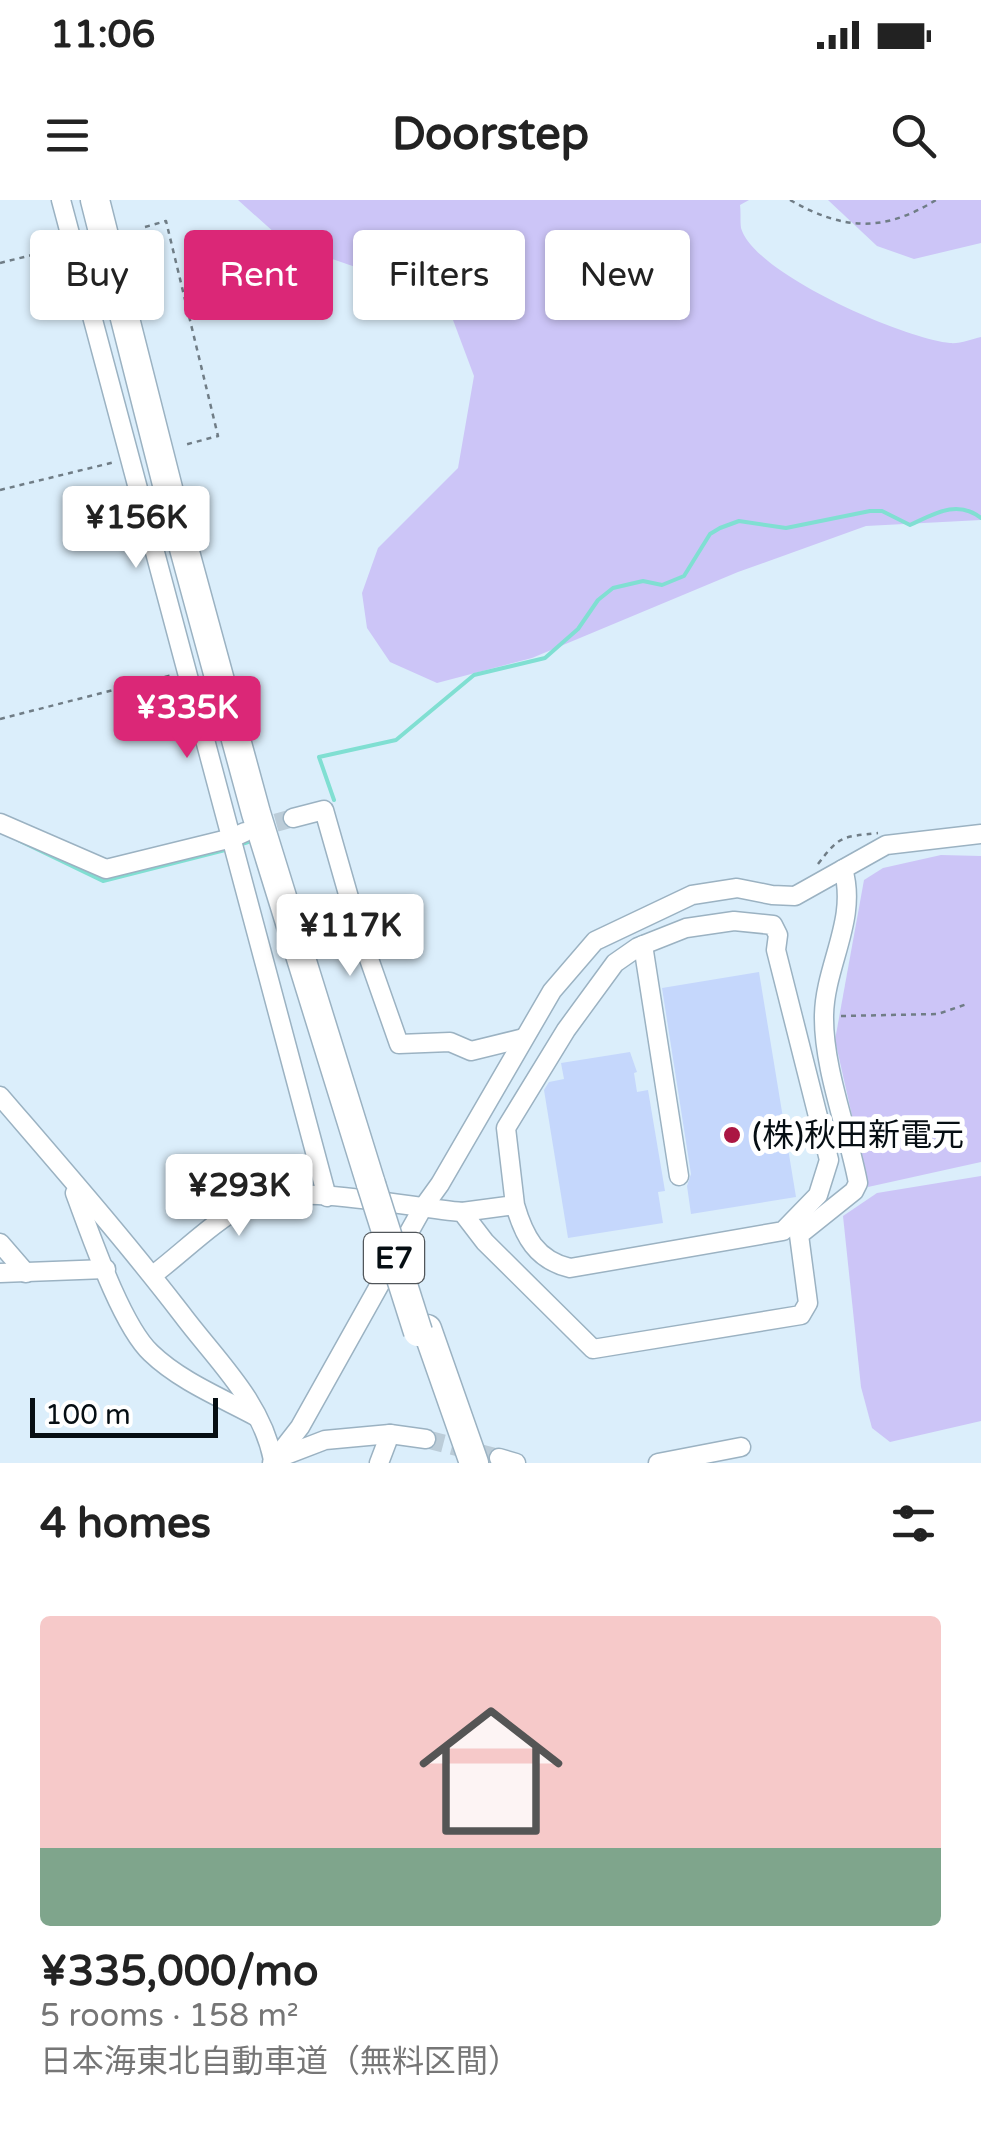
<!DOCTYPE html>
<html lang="en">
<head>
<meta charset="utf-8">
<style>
  :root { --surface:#fff; --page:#f6f6f6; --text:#222; --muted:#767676; --accent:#db2777 }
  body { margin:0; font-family:"Varela Round","Noto Sans JP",sans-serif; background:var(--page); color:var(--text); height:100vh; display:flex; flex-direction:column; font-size:38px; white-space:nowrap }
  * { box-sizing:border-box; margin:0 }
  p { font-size:32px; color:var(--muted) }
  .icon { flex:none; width:55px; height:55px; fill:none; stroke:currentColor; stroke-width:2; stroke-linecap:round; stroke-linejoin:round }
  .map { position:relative; height:1263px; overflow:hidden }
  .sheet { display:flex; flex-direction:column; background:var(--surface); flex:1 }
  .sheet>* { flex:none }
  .hud { position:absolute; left:30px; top:30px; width:922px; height:90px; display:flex; gap:20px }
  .scale { position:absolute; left:30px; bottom:25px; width:188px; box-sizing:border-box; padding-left:10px; border:5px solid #060e13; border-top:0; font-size:28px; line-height:35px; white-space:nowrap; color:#060e13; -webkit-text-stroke:8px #fff; paint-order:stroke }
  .price { position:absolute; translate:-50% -85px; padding:0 22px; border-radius:10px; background:#fff; color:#222; font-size:32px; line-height:65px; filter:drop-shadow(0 2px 5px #0008) }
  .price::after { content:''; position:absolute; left:50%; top:60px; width:30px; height:22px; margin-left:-15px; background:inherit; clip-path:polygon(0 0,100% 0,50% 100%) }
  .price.active { background:var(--accent); color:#fff }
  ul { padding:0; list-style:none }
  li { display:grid; align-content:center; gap:20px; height:530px; padding:0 40px }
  li span { display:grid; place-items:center; height:310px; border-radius:10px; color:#555 }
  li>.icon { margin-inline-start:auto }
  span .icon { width:180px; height:180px; fill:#fffc; stroke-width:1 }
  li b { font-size:42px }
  h2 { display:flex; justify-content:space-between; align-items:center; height:120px; padding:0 40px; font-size:42px }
  .tag { padding:0 35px; border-radius:10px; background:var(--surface); box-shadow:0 2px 8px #0004; font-size:35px; line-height:90px }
  .tag.active { background:var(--accent); color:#fff }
  .status { display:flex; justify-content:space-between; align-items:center; height:70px; padding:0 50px; background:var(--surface); direction:ltr }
  .status svg { height:28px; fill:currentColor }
  header { display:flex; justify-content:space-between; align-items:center; height:130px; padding:0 40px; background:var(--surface); font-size:45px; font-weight:700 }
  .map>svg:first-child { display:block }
  .green { fill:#ccc5f7 }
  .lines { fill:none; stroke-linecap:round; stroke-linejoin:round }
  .stream { stroke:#80dfd2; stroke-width:4 }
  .building { fill:#c5d7fc }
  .minor-tunnel { stroke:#bbccd8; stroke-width:18; stroke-dasharray:18 9; stroke-linecap:butt }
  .minor-casing { stroke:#9bb2c2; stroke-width:21 }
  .highway-casing { stroke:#9bb2c2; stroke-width:31 }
  .path { stroke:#707d86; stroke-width:2.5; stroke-dasharray:5 5; stroke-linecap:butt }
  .minor { stroke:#fff; stroke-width:18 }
  .highway { stroke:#fff; stroke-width:28 }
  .highway-bridge-casing { stroke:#9bb2c2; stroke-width:31; stroke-linecap:butt }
  .highway-bridge { stroke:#fff; stroke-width:28 }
  .poi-dot { fill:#ab1643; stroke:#fff; stroke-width:4 }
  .labels { text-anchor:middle; stroke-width:10; stroke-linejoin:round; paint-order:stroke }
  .shield { fill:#fff; stroke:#51565a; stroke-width:2.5 }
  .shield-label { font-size:30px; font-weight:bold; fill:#060e13 }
  .poi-label { font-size:32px; fill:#060e13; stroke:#fff; text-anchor:start }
</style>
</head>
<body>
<div class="status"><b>11:06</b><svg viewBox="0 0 49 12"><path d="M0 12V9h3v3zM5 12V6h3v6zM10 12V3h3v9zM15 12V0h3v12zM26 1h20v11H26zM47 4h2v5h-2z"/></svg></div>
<header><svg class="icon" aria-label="menu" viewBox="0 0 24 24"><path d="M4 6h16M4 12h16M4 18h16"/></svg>Doorstep<svg class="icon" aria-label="search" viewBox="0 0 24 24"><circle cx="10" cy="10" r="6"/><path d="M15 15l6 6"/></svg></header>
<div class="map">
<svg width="981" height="1263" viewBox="0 0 981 1263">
  <rect width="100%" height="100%" fill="#dbeefb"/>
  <g class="green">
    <path d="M238,0H749L740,5C741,12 740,21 741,28C754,74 905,139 950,143C960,144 972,139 981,137V320L866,326L738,372L532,458L437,483L390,462L367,428L362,393L378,348L458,268L474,176L447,104L393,80L286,43Z"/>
    <path d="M828,0H981V43L914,59L877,46Z"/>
    <path d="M941,655L981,656V962L868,987L835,840L864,680L883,668Z"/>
    <path d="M981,976V1221L890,1242L872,1228L861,1187L843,1016L877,993Z"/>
  </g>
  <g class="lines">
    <g class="stream">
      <path d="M334,600L319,557L396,540L474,475L545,458L578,429L598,400L613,388L643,381L662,385L684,376L710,334L720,328L739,321L786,328L870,311H882L910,325C934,314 957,299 981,318"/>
      <path d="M18,640L103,681L225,650"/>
      <path d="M242,644L254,640"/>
    </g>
  </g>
  <g class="building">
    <path d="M759,772L796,997L691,1014L687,986L691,974L662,788Z"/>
    <path d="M630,852L637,872L634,873L637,892L648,890L665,991L658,992L663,1023L568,1038L544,890L549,882L564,879L561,863Z"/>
  </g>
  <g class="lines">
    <g class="minor-tunnel">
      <path d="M250,630L293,618"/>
      <path d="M426,1239L499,1258"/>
    </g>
    <g class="minor-casing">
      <g id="minor">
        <path d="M61,0L327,997"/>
        <path d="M293,618L324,610L356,722L399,844L450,842L471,851L524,838"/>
        <path d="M0,623L106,669L232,638L245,632"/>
        <path d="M643,745L679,976"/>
        <path d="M0,896C61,967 124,1039 181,1113C216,1160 261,1200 273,1260"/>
        <path d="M75,993C90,1033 121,1125 151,1153C180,1181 222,1198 257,1217"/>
        <path d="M462,1012L515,1005L506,928L566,830L615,763L638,747L686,728L734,721L773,725L778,735L776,750L829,960L818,995L783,1031L570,1068C536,1060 524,1036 515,1005"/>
        <path d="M0,1043L26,1073"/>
        <path d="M0,1073L106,1069"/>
        <path d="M153,1075C182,1053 214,1021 246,1004C288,980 410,1008 462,1012L485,1042L593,1149L801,1115L808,1103L799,1035L854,991L858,983C848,930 823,868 824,815C825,765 858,719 843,669"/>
        <path d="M499,1258L516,1263"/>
        <path d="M273,1260L325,1240L390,1234L426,1239"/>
        <path d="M272,1263L300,1227L422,1009L440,984L552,791L595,741L692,695L737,688L772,695L795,696L886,645L981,634"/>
        <path d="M379,1263L390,1234"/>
        <path d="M658,1263L741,1247"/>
      </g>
    </g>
    <g class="highway-casing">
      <g id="highway">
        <path d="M95,0L173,308L256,613L371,984"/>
        <path d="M427,1129L474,1263"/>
      </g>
    </g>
    <g class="path">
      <path d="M790,0C843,30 883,33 936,0"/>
      <path d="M145,27L166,21L218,236L184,245"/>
      <path d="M0,63L56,49"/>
      <path d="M0,290L115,262"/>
      <path d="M0,519L172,475"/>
      <path d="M818,664C840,635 842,637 878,633"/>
      <path d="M841,816L938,814L967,804"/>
    </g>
    <use href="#minor" class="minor"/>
    <use href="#highway" class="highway"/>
    <g class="highway-bridge-casing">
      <path id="highway-bridge" d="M371,984L418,1132"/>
    </g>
    <use href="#highway-bridge" class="highway-bridge"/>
  </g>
  <circle class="poi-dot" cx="732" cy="935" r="10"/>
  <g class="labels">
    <rect class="shield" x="364" y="1033" width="60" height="50" rx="8"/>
    <g class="shield-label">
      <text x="394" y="1068">E7</text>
    </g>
    <g class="poi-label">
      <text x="752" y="946">(株)秋田新電元</text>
    </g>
  </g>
</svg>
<div class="scale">100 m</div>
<b class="price" style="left:136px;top:371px">¥156K</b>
<b class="price active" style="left:187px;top:561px">¥335K</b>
<b class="price" style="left:350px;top:779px">¥117K</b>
<b class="price" style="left:239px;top:1039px">¥293K</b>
<div class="hud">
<a class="tag">Buy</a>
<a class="tag active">Rent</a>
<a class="tag">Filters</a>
<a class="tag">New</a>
</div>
</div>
<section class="sheet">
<h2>4 homes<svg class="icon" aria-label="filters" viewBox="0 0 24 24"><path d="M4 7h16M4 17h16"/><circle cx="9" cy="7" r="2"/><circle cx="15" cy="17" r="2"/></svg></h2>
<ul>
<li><span style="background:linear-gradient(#f6c9c9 75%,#7fa58c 0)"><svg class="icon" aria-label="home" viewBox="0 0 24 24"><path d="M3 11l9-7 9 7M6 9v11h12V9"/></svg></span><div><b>¥335,000/mo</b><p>5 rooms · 158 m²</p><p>日本海東北自動車道（無料区間）</p></div></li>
</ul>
</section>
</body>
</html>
